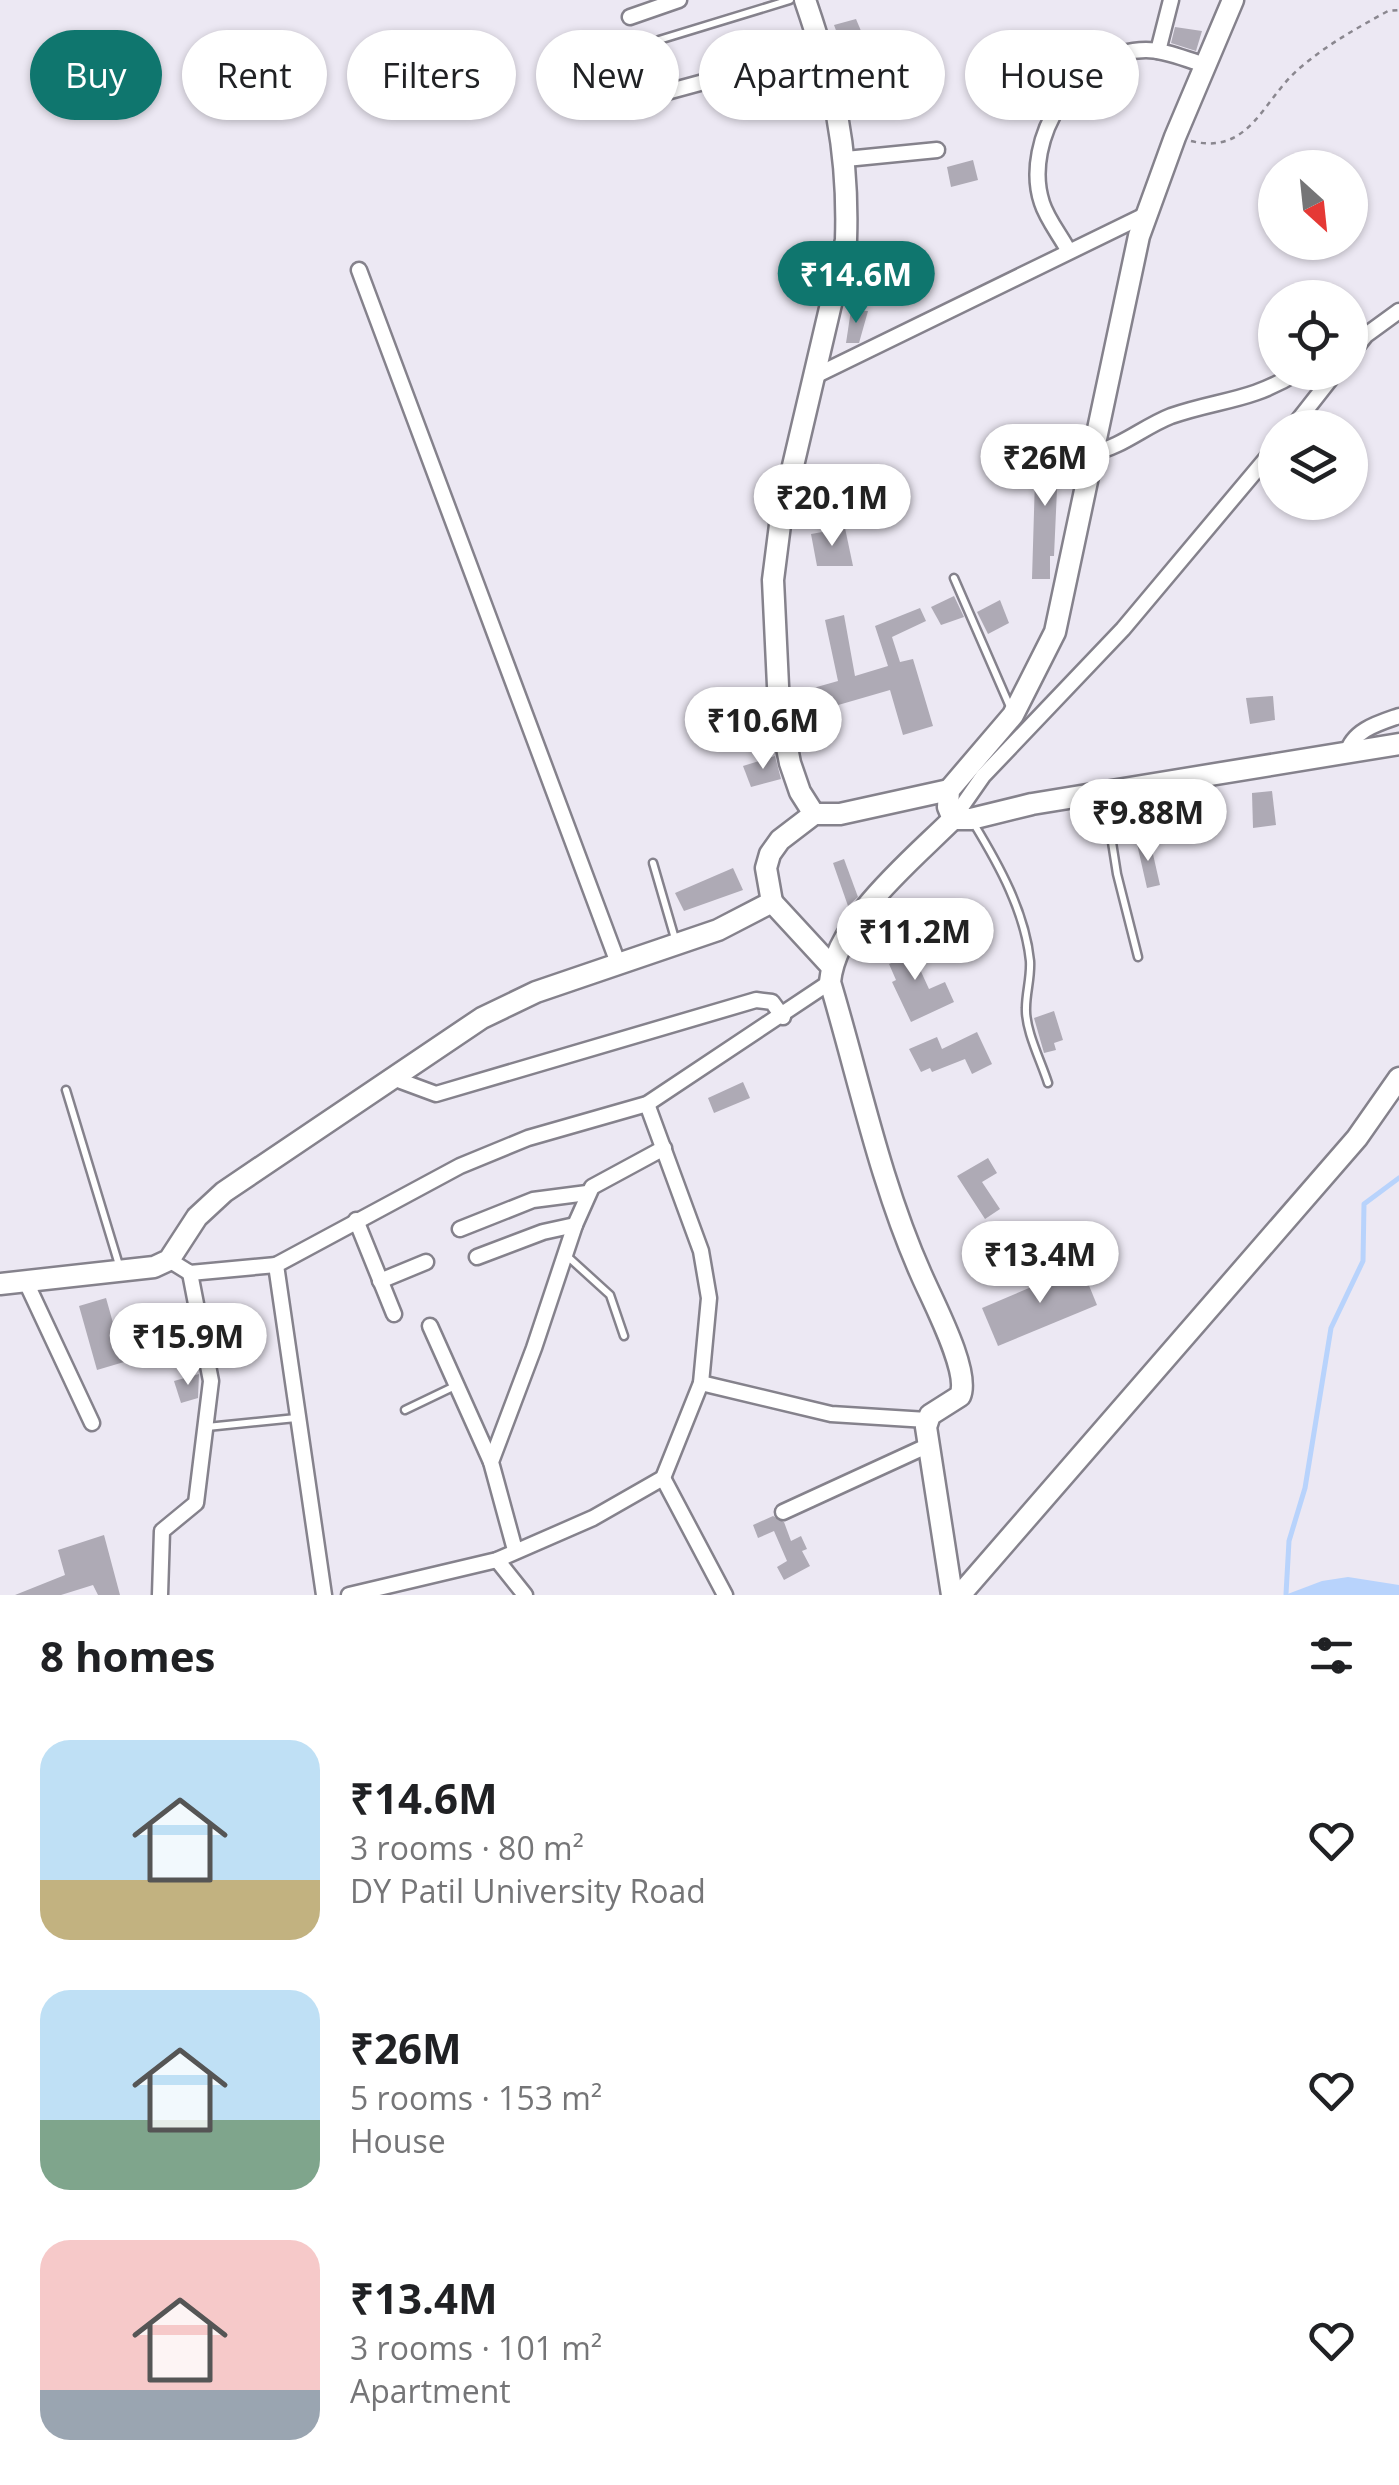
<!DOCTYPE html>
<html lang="en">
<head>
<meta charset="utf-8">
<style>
  :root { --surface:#fff; --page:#f6f6f6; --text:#202124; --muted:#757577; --accent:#0f766e }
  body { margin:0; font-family:"Open Sans",sans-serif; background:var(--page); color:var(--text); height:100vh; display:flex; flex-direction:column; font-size:38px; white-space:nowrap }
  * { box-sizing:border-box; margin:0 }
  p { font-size:32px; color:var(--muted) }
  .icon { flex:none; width:55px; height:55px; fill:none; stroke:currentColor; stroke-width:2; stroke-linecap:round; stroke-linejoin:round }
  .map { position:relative; height:1595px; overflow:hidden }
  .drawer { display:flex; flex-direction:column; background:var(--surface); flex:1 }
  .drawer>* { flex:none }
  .banner { position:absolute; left:30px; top:30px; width:1340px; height:90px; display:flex; gap:20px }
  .needle { width:65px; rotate:153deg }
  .tools { position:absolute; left:1258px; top:150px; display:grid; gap:20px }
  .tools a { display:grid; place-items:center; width:110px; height:110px; border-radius:50%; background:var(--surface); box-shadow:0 2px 8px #0004; font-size:50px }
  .price { position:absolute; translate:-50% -85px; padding:0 22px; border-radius:35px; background:#fff; color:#222; font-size:32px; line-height:65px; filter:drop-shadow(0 2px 5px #0008) }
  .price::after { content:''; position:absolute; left:50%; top:60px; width:30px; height:22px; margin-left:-15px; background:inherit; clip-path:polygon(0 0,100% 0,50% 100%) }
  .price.active { background:var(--accent); color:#fff }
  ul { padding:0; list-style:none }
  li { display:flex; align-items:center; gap:30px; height:250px; padding:0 40px }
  li span { display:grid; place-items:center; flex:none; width:280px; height:200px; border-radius:30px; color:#555 }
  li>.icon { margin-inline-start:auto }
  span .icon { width:120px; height:120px; fill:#fffc; stroke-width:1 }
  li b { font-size:42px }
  h2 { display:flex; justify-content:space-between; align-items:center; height:120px; padding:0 40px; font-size:42px }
  .tag { padding:0 35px; border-radius:45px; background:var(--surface); box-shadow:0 2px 8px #0004; font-size:35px; line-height:90px }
  .tag.active { background:var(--accent); color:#fff }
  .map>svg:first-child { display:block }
  .water { fill:#b8d3fc }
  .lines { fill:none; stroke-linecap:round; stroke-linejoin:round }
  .stream { stroke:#b8d3fc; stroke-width:5 }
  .building { fill:#aeaab5 }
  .lane-casing { stroke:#85828c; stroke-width:11 }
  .street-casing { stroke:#85828c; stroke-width:19 }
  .secondary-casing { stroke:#85828c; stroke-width:25 }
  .path { stroke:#8a878f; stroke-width:2.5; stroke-dasharray:5 5; stroke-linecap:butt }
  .lane { stroke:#fff; stroke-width:6 }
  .street { stroke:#fff; stroke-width:14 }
  .secondary { stroke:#fff; stroke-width:20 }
</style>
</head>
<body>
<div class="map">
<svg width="1399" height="1595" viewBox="0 0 1399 1595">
  <rect width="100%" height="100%" fill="#ece8f3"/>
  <path class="water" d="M1348,1577L1399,1585V1595H1285L1322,1581Z"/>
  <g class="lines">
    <path class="stream" d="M1286,1594L1289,1541L1305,1488L1331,1328L1363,1261L1364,1204L1399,1178"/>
  </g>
  <g class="building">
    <path d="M856,19L864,38L842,46L834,25Z"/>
    <path d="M1175,27L1202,31L1196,51L1171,43Z"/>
    <path d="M973,160L978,180L951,187L947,167Z"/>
    <path d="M851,310L868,311L859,343H846Z"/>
    <path d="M1036,445H1059L1054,556H1050V579H1032Z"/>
    <path d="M845,528L853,566H817L811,534Z"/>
    <path d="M954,596L964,617L941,625L931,607Z"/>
    <path d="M1000,600L1009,623L988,634L977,612Z"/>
    <path d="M920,608L926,621L892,637L900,662L913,659L933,726L903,735L890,690L821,710L829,738L805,745L792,694L838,681L825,620L844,615L855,676L888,666L875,626Z"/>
    <path d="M1273,696L1275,720L1250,724L1246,698Z"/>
    <path d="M775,756L781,779L751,787L743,766Z"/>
    <path d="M1272,791L1276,825L1253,828L1252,793Z"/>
    <path d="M1150,841L1160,885L1147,888L1137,844Z"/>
    <path d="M844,859L858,897L848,906L833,863Z"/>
    <path d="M733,868L743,890L684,911L675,893Z"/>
    <path d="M910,936L917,950L912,952L929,989L945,982L954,1002L911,1022L892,982L896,980L889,964L896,961L888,945Z"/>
    <path d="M1054,1011L1063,1040L1054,1043L1056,1050L1044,1053L1034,1018Z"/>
    <path d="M977,1032L992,1064L972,1074L965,1059L932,1072L930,1068L921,1072L909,1049L937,1037L942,1049Z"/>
    <path d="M743,1082L750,1098L714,1113L708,1098Z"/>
    <path d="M988,1158L997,1173L982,1182L1000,1209L985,1219L957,1176Z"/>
    <path d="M1081,1266L1097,1305L998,1346L982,1308Z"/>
    <path d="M106,1298L124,1362L97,1370L79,1306Z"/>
    <path d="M199,1374L198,1398L181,1403L174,1381Z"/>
    <path d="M773,1516L784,1522L791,1541L801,1536L807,1549L802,1551L810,1566L784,1580L777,1567L787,1561L774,1531L758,1538L753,1525Z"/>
    <path d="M104,1535L120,1595H98L93,1585L61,1595H15L65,1575L58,1550Z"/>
  </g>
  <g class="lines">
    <g class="lane-casing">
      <g id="lane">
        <path d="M659,40L790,0"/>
        <path d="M954,578L1011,709"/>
        <path d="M1105,798L1117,874L1138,957"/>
        <path d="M974,824C999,865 1025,912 1030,961C1031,978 1026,992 1026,1008C1025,1030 1041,1061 1048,1083"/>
        <path d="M653,863L676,942"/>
        <path d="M66,1090L119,1265"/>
        <path d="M566,1255L610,1295L624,1336"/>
        <path d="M405,1410L455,1386"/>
        <path d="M207,1427L296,1418"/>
      </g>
    </g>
    <g class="street-casing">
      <g id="street">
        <path d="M630,17L679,0"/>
        <path d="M1158,51L1171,0"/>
        <path d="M663,93L822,50"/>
        <path d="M846,159L937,150"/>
        <path d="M1068,250C1060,235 1047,219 1042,203C1021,140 1077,50 1146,50C1166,50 1187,60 1206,65"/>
        <path d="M359,270L618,963"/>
        <path d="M1350,355L1366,335L1399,311"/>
        <path d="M817,375L1147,214"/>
        <path d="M1292,428L1336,372"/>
        <path d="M1092,453C1122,447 1143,427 1171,416C1220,399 1250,402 1298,372"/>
        <path d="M1347,753C1353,730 1379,723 1399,716"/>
        <path d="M953,819L983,776L1123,629L1275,448"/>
        <path d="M390,1077L436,1094L756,1000L772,1002L783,1017"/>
        <path d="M356,1220L394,1314"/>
        <path d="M460,1229L533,1200L587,1193"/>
        <path d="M477,1257L543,1232L575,1225"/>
        <path d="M169,1260L190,1273L276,1265"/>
        <path d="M380,1281L426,1262"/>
        <path d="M26,1282L92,1423"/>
        <path d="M430,1326L491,1462"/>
        <path d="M701,1383L831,1414L927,1420"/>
        <path d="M663,1478L725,1595"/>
        <path d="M783,1512L929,1445"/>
        <path d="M515,1550L491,1462L534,1348L575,1225L592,1187L664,1148"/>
        <path d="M497,1560L525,1595"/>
        <path d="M160,1595L162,1531L196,1503L211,1381L190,1273"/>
        <path d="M324,1595L276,1265L460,1166L528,1138L647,1104L830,982"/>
        <path d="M349,1595L497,1560L593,1518L663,1478L701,1383L709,1298L701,1251L647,1104"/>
      </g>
    </g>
    <g class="secondary-casing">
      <g id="secondary">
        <path d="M805,0C834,84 849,151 846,240L781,517L773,580L779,707L790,763L800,792L814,814"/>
        <path d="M953,819L948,807L949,790L1013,715L1055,632L1139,236L1175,137L1233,0"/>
        <path d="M953,819H971L1032,804L1399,744"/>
        <path d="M772,902L766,868L770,854L780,840L814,814H840L949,790"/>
        <path d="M0,1284L154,1267L169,1260L197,1217L224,1192L482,1018L536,992L718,930L772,902L832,967"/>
        <path d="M952,1595L926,1427L930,1415L960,1396C971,1372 932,1300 921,1274C880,1182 859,1079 830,982C836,921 912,860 953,819"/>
        <path d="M960,1595L1357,1138L1399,1078"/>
      </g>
    </g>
    <path class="path" d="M1191,141C1251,156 1263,98 1301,67C1328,44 1357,28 1388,11L1399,10"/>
    <use href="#lane" class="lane"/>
    <use href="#street" class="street"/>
    <use href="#secondary" class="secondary"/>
  </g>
</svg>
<div class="tools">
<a><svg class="needle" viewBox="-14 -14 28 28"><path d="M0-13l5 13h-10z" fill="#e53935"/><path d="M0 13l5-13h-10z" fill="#757577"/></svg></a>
<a><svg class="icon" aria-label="locate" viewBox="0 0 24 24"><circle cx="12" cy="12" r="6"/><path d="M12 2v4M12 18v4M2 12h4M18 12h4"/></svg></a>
<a><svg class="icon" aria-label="layers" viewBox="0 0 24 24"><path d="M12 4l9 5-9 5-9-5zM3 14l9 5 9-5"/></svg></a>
</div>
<b class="price active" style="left:856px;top:326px">₹14.6M</b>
<b class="price" style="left:1045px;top:509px">₹26M</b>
<b class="price" style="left:832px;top:549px">₹20.1M</b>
<b class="price" style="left:763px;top:772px">₹10.6M</b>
<b class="price" style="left:1148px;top:864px">₹9.88M</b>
<b class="price" style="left:915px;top:983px">₹11.2M</b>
<b class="price" style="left:1040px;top:1306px">₹13.4M</b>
<b class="price" style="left:188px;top:1388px">₹15.9M</b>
<div class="banner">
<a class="tag active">Buy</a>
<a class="tag">Rent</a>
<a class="tag">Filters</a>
<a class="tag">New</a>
<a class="tag">Apartment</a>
<a class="tag">House</a>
</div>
</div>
<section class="drawer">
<h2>8 homes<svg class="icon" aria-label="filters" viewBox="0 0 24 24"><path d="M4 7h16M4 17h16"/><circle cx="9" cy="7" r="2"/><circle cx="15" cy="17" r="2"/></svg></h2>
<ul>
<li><span style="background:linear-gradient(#bfe0f5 70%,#c2b280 0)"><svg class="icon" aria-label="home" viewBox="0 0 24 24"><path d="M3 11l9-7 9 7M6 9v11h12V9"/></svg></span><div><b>₹14.6M</b><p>3 rooms · 80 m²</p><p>DY Patil University Road</p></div><svg class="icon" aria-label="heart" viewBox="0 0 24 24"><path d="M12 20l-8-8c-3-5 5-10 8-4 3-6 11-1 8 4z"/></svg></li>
<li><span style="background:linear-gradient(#bfe0f5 65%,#7fa58c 0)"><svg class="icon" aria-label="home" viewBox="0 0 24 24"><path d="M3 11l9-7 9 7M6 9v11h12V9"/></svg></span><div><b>₹26M</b><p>5 rooms · 153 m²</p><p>House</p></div><svg class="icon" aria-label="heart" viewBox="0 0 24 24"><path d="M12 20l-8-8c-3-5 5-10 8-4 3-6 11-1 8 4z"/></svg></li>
<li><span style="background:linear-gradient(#f6c9c9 75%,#9aa5b1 0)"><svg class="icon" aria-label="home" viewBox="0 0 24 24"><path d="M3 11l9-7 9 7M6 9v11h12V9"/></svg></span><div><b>₹13.4M</b><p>3 rooms · 101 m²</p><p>Apartment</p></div><svg class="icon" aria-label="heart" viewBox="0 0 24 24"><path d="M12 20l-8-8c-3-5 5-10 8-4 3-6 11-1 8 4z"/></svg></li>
</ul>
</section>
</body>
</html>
